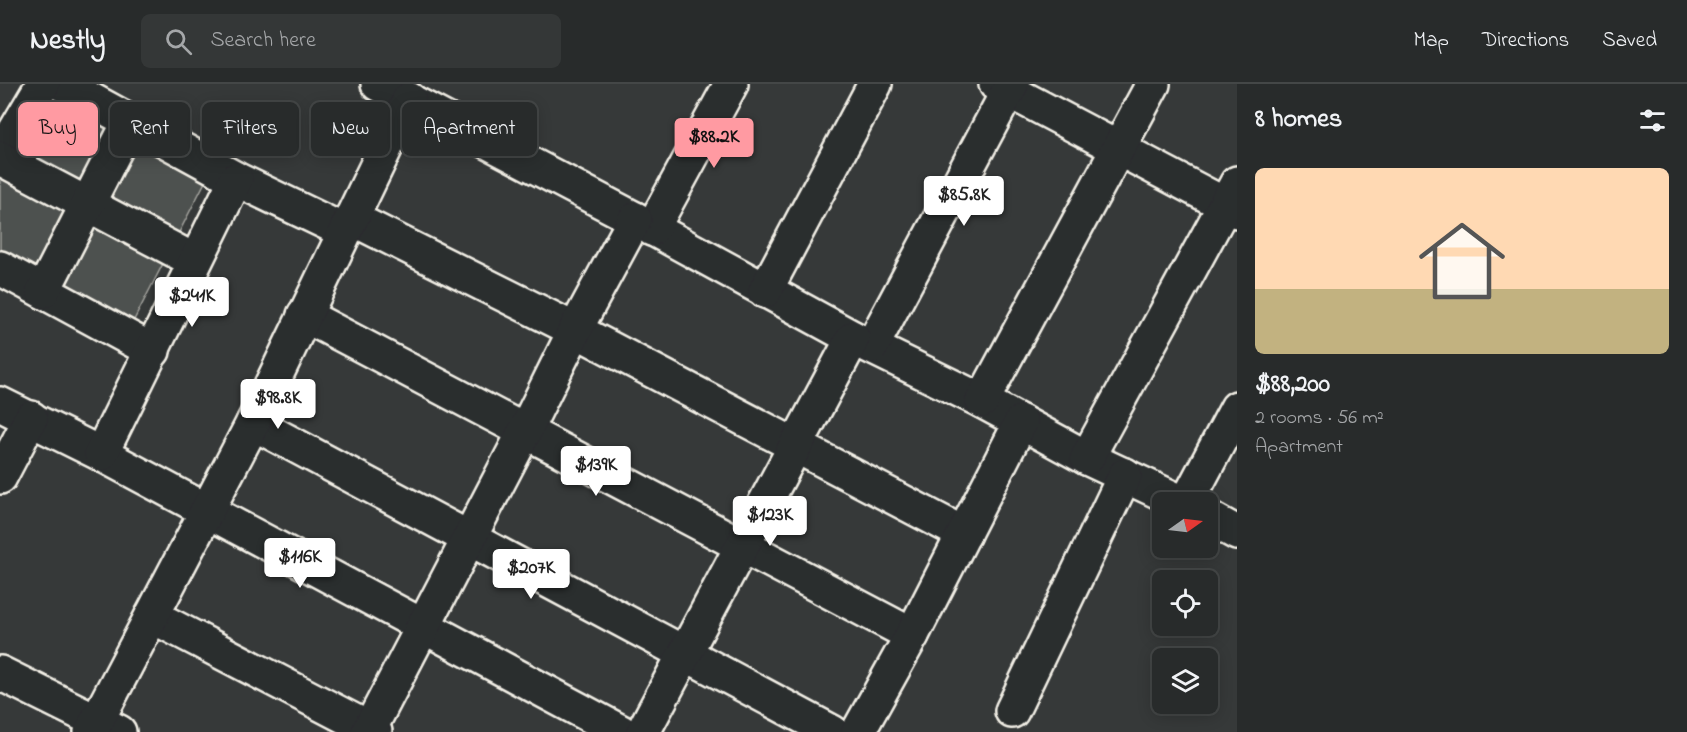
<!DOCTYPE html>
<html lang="en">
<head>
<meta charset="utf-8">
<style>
  :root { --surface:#282b2b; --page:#343737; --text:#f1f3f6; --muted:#a5a7a9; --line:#444747; --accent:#ff9aa2 }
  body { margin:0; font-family:"Indie Flower",sans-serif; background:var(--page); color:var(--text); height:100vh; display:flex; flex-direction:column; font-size:22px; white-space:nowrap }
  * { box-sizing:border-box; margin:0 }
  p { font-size:20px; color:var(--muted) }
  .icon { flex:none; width:33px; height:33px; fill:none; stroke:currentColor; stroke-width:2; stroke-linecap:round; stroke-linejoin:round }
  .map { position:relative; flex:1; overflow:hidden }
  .drawer { display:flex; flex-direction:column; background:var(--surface); width:450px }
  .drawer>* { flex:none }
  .banner { position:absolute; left:18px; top:18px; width:570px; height:54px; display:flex; gap:12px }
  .needle { width:39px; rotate:76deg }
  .fabs { position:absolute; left:1152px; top:408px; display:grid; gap:12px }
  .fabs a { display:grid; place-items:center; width:66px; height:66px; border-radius:9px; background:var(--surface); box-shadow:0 3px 15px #0003,0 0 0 2px var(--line); font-size:30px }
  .price { position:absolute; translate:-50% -51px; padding:0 14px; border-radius:6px; background:#fff; color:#222; font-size:20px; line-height:39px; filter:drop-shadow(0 2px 3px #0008) }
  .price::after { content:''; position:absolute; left:50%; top:36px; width:18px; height:14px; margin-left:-9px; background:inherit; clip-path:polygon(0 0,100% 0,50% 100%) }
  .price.on { background:var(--accent); color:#111 }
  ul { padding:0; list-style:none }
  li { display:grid; align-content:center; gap:12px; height:318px; padding:0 18px }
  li+li { border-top:2px solid var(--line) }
  li span { display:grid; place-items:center; height:186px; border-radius:9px; color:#555 }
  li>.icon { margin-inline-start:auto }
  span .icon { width:108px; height:108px; fill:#fffc; stroke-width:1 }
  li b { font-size:26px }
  h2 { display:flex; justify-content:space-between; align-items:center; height:72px; padding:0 18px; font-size:26px }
  .pill { padding:0 21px; border-radius:9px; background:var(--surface); box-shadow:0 3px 15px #0003,0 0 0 2px var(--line); font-size:21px; line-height:54px }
  .pill.on { background:var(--accent); color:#111 }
  header { display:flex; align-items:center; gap:36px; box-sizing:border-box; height:84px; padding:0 30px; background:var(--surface); border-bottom:2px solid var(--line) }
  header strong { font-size:28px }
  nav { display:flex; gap:33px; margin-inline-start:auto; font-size:21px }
  .search { width:420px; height:54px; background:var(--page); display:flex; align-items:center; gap:15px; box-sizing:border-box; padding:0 21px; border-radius:9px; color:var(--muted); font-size:22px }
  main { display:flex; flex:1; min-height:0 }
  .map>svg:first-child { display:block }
  .green { fill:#4e514f; stroke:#a1a19c; stroke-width:1.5 }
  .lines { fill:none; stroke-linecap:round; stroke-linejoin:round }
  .minor-casing { stroke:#f4f1e8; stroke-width:38 }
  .minor { stroke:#2a2d2e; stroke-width:33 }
</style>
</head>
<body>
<header>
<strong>Nestly</strong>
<div class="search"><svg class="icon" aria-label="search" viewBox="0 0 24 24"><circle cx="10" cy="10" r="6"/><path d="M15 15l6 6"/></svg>Search here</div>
<nav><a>Map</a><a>Directions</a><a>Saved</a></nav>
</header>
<main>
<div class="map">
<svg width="1237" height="648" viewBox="0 0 1237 648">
  <rect width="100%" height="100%" fill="#363939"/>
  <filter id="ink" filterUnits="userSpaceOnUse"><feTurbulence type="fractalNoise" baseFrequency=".0167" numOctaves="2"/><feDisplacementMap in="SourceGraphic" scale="12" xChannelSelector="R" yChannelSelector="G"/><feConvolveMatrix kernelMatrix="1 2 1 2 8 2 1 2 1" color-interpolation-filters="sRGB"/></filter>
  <g filter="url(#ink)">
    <path class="green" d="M41,9L206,96L134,236L0,166V89Z"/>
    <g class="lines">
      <g class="minor-casing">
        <g id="minor">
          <path d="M62,0L236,95L344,147"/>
          <path d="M378,0L635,135L853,254L982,317L1087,374L1181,418"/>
          <path d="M996,0L1237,127"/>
          <path d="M0,73L43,0"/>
          <path d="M0,74L195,177"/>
          <path d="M351,134L575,246L964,450"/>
          <path d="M652,145L731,0"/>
          <path d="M0,184L153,267"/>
          <path d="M43,207L130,37"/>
          <path d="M765,207L875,0"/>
          <path d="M304,231L912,551"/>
          <path d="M872,262L1012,0"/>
          <path d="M982,317L1153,0"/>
          <path d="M0,320L101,370L621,648"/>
          <path d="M253,339L832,648"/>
          <path d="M101,370L236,95"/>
          <path d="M1087,374L1237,99"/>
          <path d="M0,393L31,334"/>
          <path d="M1187,418L1237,324"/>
          <path d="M1208,433L1237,449"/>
          <path d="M152,532L375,648"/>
          <path d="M0,589L119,648"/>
          <path d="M1012,627L1125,391"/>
          <path d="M91,648L253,339L409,15"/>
          <path d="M368,648L525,347L575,246L635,135"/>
          <path d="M643,648L853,254"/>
          <path d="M858,648L912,551L1021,338"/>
        </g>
      </g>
      <use href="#minor" class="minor"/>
    </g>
  </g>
</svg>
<div class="fabs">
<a><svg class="needle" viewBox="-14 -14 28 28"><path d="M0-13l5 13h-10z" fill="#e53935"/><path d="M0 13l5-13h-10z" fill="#a5a7a9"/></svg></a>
<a><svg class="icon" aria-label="locate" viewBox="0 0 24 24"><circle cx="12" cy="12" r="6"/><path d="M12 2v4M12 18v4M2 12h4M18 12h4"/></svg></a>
<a><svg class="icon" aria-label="layers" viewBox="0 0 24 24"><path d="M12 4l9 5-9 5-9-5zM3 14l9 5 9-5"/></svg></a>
</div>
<b class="price on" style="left:714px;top:85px">$88.2K</b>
<b class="price" style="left:964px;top:143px">$85.8K</b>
<b class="price" style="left:192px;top:244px">$241K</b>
<b class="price" style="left:278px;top:346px">$98.8K</b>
<b class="price" style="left:596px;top:413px">$139K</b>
<b class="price" style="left:770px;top:463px">$123K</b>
<b class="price" style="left:300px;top:505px">$116K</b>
<b class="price" style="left:531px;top:516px">$207K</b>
<div class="banner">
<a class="pill on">Buy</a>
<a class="pill">Rent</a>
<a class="pill">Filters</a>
<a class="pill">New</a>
<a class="pill">Apartment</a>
</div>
</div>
<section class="drawer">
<h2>8 homes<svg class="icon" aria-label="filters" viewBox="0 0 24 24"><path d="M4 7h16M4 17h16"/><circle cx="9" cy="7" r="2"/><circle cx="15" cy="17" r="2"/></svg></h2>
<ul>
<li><span style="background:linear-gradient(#ffd9b3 65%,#c2b280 0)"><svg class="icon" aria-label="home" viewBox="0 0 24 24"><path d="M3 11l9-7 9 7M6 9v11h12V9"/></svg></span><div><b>$88,200</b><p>2 rooms · 56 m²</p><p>Apartment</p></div></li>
</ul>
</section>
</main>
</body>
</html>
